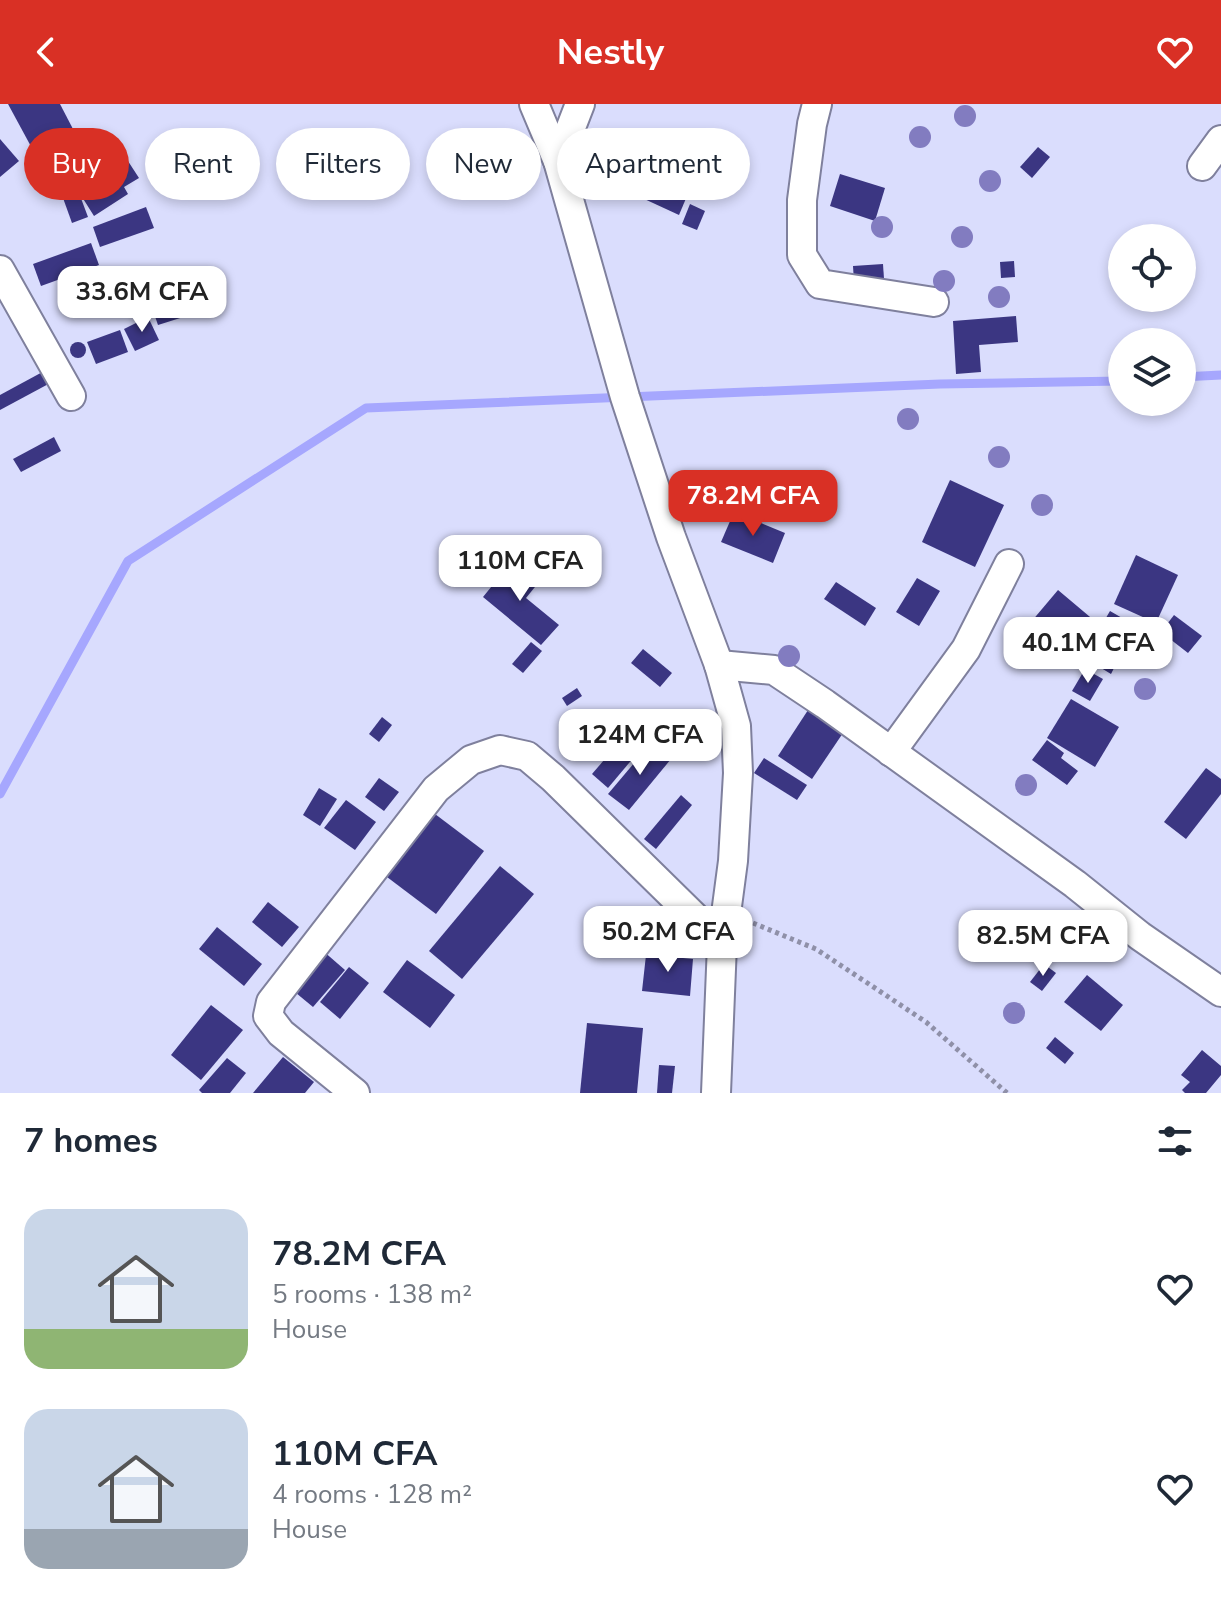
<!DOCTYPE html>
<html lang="en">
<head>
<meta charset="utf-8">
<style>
  :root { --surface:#fff; --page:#f2f2f3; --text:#1f2937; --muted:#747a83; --accent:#d93025 }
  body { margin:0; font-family:"Nunito Sans",sans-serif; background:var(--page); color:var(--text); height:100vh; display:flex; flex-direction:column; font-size:30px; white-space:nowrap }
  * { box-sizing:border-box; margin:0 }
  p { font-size:26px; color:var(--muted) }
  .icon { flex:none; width:44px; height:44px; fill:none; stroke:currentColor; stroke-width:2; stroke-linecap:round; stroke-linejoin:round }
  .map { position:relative; height:989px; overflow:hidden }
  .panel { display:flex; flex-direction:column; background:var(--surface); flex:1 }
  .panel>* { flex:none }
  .guide { position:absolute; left:24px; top:24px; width:800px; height:72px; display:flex; gap:16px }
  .controls { position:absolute; left:1108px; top:120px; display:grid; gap:16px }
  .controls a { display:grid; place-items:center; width:88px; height:88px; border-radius:50%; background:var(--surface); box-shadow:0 4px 12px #0003; font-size:40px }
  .price { position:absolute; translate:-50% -68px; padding:0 18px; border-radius:16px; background:#fff; color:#222; font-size:26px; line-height:52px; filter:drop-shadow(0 2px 4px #0008) }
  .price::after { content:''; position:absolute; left:50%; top:48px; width:24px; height:18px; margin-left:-12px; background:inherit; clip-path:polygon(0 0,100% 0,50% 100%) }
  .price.active { background:var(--accent); color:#fff }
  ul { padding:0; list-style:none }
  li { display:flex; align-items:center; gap:24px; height:200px; padding:0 24px }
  li span { display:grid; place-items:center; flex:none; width:224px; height:160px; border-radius:24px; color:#555 }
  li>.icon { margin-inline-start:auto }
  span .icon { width:96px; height:96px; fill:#fffc; stroke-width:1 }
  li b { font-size:34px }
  h2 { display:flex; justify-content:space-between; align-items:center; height:96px; padding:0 24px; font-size:34px }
  .tag { padding:0 28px; border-radius:36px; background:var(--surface); box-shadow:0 4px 12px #0003; font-size:28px; line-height:72px }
  .tag.active { background:var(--accent); color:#fff }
  header { display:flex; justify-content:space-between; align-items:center; height:104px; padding:0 24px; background:var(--accent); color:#fff; font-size:36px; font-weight:700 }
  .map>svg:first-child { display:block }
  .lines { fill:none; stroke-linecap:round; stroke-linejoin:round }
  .stream { stroke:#a6a7fe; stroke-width:9 }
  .building { fill:#3b3682 }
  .minor-casing { stroke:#7f809d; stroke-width:32 }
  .path { stroke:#8f90a8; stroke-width:5; stroke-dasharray:4 4; stroke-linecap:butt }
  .minor { stroke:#fff; stroke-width:28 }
  .tree { fill:#827cc0 }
</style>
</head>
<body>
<header><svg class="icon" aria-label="back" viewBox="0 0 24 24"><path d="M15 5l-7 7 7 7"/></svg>Nestly<svg class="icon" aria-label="heart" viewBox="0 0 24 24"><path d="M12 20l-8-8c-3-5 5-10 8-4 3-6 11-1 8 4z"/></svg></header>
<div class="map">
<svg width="1221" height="989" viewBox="0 0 1221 989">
  <rect width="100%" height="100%" fill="#daddfd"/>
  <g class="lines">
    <g class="stream">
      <path d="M1182,273L1221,271"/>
      <path d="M0,690L128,457L366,304L940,280L1122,277"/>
    </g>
  </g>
  <g class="building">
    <path d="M8,0H60L74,27L34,48Z"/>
    <path d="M0,35L19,57L0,73Z"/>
    <path d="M1038,43L1050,53L1032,74L1020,63Z"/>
    <path d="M126,54L139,74L124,83L128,90L94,112L77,85Z"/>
    <path d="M635,69L687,92L679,111L627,87Z"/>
    <path d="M840,70L885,84L875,117L830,102Z"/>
    <path d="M79,89L88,113L72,119L63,94Z"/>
    <path d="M690,100L705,107L697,126L682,120Z"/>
    <path d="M146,103L154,124L100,143L93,123Z"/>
    <path d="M91,139L99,161L41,182L33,160Z"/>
    <path d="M1014,157L1015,173L1001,174L1000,158Z"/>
    <path d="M883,160L884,175L854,177L853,162Z"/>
    <path d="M102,166L113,196L87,206L76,176Z"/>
    <path d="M205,183L212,204L158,221L151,201Z"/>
    <path d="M1016,212L1018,238L979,241L981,268L956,270L953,217Z"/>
    <path d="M148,213L159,236L135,247L124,225Z"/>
    <path d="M120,226L128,248L96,260L87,238Z"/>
    <circle cx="78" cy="246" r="8"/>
    <path d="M48,265L54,277L0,306V291Z"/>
    <path d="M54,333L61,347L21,368L13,355Z"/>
    <path d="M950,376L1004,401L975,463L922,438Z"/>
    <path d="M734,408L785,429L773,459L721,438Z"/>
    <path d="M1136,451L1178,471L1156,519L1114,500Z"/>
    <path d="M513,456L539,478L526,494L559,521L541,541L483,493Z"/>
    <path d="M917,474L940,487L919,522L896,508Z"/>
    <path d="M836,478L876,504L865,522L824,495Z"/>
    <path d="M1058,486L1096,518L1069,550L1031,518Z"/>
    <path d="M1110,507L1143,526L1123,561L1117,558L1111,570L1083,553Z"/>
    <path d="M1174,511L1202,532L1188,549L1161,528Z"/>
    <path d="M531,538L542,547L523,569L512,560Z"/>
    <path d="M643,545L672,569L660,583L631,559Z"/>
    <path d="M1085,565L1103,575L1090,597L1072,587Z"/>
    <path d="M577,584L582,592L567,602L562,594Z"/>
    <path d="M1071,595L1119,623L1095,663L1047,634Z"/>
    <path d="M810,603L845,626L812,675L778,652Z"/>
    <path d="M382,613L392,621L379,638L369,630Z"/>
    <path d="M629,627L645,640L608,684L592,670Z"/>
    <path d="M1047,636L1064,649L1061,654L1078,667L1067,681L1032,656Z"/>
    <path d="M651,639L671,655L629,706L608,690Z"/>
    <path d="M764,654L807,681L797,696L754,669Z"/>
    <path d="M1206,664L1221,675V690L1186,735L1164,718Z"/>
    <path d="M379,674L399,688L384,707L365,693Z"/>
    <path d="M319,684L337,695L320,722L303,711Z"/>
    <path d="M681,691L692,701L656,745L644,735Z"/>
    <path d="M346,696L376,718L355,746L324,724Z"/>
    <path d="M435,710L484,747L436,810L387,773Z"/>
    <path d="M500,762L534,790L462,875L429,847Z"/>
    <path d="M268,798L299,823L282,843L252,818Z"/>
    <path d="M217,823L262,860L244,882L199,845Z"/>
    <path d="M322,846L345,866L313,903L290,884Z"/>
    <path d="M658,848L683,850V854L693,855L690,892L642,887L646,851L657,852Z"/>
    <path d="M407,856L455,891L430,924L383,888Z"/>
    <path d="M1044,860L1056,869L1042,887L1030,878Z"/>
    <path d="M349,863L369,879L340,915L320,898Z"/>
    <path d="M1087,871L1123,901L1101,927L1064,898Z"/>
    <path d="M211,901L243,926L201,976L171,951Z"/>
    <path d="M587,919L643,924L637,989H580Z"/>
    <path d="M1055,933L1074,949L1065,960L1046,944Z"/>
    <path d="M1202,946L1221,962V971L1206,989H1185L1182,986L1190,978L1181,971Z"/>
    <path d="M283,953L314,978L305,989H253Z"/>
    <path d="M227,954L246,969L230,989H202L199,986Z"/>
    <path d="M659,961L675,962L672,989H657Z"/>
  </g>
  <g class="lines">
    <g class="minor-casing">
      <g id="minor">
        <path d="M534,0L558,57L625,293L671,433L719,561L736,622L738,669L733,757L722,840L716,989"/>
        <path d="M817,0L812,20L802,96V151L820,180L934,198"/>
        <path d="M558,57L580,0"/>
        <path d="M1202,62L1221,36"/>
        <path d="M0,166L71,292"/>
        <path d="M719,561L774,566L825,600L1075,780L1140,832L1221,888"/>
        <path d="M891,648L966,545L1009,460"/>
        <path d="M355,989L281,929L268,912L271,898L436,685L471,656L500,646L527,652L553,674L722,840"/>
      </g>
    </g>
    <path class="path" d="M753,819L816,845L878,886L926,918L1007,989"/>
    <use href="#minor" class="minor"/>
  </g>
  <g class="tree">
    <circle cx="965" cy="12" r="11"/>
    <circle cx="920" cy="33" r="11"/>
    <circle cx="990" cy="77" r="11"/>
    <circle cx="882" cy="123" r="11"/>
    <circle cx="962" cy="133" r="11"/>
    <circle cx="944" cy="177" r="11"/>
    <circle cx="999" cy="193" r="11"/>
    <circle cx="908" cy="315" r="11"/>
    <circle cx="999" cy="353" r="11"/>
    <circle cx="1042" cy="401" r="11"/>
    <circle cx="1020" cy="532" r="11"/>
    <circle cx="789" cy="552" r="11"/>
    <circle cx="1145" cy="585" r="11"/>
    <circle cx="1026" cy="681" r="11"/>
    <circle cx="1014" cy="909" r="11"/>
  </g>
</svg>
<div class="controls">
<a><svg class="icon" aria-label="locate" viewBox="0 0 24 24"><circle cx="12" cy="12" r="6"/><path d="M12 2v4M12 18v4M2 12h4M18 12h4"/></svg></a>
<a><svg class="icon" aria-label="layers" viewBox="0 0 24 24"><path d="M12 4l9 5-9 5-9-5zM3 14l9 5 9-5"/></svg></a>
</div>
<b class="price" style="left:142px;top:230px">33.6M CFA</b>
<b class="price active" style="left:753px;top:434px">78.2M CFA</b>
<b class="price" style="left:520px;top:499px">110M CFA</b>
<b class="price" style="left:1088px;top:581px">40.1M CFA</b>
<b class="price" style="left:640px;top:673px">124M CFA</b>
<b class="price" style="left:668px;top:870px">50.2M CFA</b>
<b class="price" style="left:1043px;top:874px">82.5M CFA</b>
<div class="guide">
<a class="tag active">Buy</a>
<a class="tag">Rent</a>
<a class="tag">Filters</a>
<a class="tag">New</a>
<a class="tag">Apartment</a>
</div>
</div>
<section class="panel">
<h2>7 homes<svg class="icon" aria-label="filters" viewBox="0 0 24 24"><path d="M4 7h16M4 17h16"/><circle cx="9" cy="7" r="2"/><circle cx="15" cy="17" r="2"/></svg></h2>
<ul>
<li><span style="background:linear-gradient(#c9d6e8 75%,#8fb573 0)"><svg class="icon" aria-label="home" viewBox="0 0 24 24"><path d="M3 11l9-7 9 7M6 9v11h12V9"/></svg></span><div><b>78.2M CFA</b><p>5 rooms · 138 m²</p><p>House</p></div><svg class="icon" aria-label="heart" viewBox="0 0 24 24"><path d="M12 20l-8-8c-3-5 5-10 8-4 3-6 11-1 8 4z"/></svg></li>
<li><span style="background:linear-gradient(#c9d6e8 75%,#9aa5b1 0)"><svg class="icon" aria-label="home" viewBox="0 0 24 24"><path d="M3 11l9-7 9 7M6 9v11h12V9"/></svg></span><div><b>110M CFA</b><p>4 rooms · 128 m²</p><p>House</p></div><svg class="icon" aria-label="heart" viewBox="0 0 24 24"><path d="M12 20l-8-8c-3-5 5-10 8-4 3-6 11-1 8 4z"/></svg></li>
</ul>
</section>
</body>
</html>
